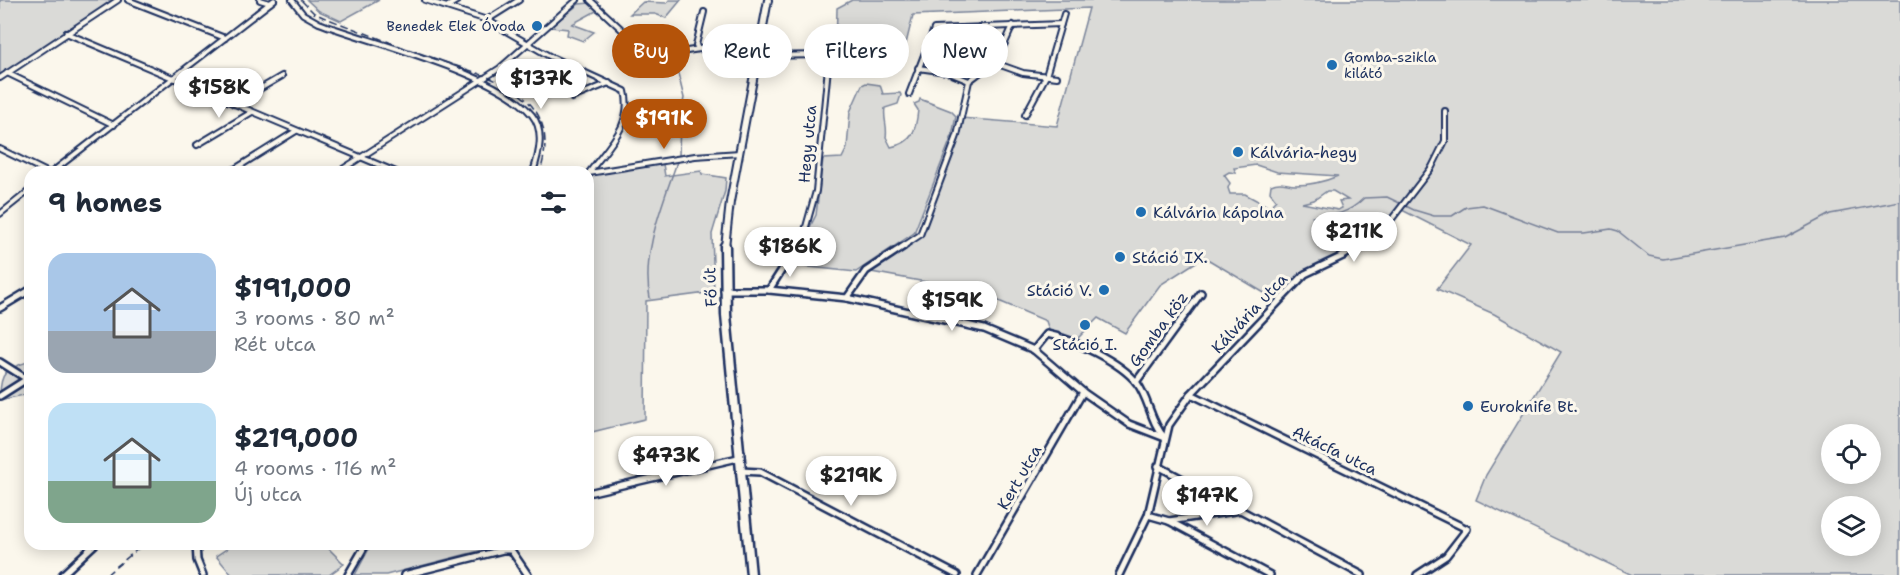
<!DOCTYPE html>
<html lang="en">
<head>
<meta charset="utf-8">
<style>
  :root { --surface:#fff; --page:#f6f6f7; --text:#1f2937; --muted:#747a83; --accent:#b45309 }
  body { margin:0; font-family:"Shantell Sans",sans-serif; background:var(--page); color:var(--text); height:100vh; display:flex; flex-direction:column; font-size:22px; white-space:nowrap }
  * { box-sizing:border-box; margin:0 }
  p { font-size:20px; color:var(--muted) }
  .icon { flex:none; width:33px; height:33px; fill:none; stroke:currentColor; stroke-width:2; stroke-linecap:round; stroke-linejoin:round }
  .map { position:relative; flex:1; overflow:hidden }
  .drawer { position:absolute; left:24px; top:166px; width:570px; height:384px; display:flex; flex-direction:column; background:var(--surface); border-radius:18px; box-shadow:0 3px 15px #0003 }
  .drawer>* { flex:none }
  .banner { position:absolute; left:612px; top:24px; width:570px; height:54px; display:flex; gap:12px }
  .buttons { position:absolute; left:1821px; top:424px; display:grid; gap:12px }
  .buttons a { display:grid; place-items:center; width:60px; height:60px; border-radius:50%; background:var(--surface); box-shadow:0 3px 15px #0003; font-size:30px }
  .price { position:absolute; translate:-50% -51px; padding:0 14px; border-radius:21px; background:#fff; color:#222; font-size:20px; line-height:39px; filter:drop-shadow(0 2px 3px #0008) }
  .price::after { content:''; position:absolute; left:50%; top:36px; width:18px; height:14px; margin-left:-9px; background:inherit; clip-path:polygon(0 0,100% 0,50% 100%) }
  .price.selected { background:var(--accent); color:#fff }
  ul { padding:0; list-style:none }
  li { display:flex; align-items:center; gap:18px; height:150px; padding:0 24px }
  li span { display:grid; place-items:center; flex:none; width:168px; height:120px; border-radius:18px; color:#555 }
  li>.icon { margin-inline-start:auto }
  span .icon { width:72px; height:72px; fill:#fffc; stroke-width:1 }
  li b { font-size:26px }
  h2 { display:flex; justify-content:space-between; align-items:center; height:72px; padding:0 24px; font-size:26px }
  .chip { padding:0 21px; border-radius:27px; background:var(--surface); box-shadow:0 3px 15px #0003; font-size:21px; line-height:54px }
  .chip.selected { background:var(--accent); color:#fff }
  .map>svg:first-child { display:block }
  .green { fill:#dadad7; stroke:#7a849a; stroke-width:1.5; fill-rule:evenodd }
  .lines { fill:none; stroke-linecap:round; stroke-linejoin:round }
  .stream { stroke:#747e96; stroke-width:1.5 }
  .street-far1-casing { stroke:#1b2f5e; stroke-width:8 }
  .street-casing { stroke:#1b2f5e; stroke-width:10 }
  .primary-far1-casing { stroke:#1b2f5e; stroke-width:10 }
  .primary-casing { stroke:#1b2f5e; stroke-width:13 }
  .street-far1 { stroke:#fbf7ec; stroke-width:4 }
  .street { stroke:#fbf7ec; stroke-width:5 }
  .primary-far1 { stroke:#fbf7ec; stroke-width:6 }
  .primary { stroke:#fbf7ec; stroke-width:8 }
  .rail { stroke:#1b2f5e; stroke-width:1.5; stroke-dasharray:8 4; stroke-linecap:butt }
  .poi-dot { fill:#1f6fb2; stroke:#fbf7ec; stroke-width:2 }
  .labels { text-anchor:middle; stroke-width:6; stroke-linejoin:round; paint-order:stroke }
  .far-poi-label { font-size:14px; fill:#1b2f5e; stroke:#fbf7ec; text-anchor:end }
  .street-label { font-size:16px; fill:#1b2f5e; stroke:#fbf7ec }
  .poi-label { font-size:16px; fill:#1b2f5e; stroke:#fbf7ec; text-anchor:start }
</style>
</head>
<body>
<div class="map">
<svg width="1900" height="575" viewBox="0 0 1900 575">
  <rect width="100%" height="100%" fill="#fbf7ec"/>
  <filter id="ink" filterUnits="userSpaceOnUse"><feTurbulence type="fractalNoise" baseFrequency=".0167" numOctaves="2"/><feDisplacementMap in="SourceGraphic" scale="12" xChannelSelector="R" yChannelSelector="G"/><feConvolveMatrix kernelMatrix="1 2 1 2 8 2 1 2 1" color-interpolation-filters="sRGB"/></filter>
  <g filter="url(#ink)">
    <g class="green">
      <path d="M0,0H118L0,78Z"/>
      <path d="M307,0H379L341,21L319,11Z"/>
      <path d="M669,0H681L666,18L655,14H630L643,2L667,3Z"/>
      <path d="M852,0H1900V575H1632L1476,500L1486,475L1561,352L1494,314L1437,289L1471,245L1400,209L1386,224L1359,244L1297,279L1276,300L1204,257L1160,285L1125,333L1098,318L1071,345L1047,334L1049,330L1046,321L975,291L866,271L917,238L939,186L961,118L1057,126L1089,8L913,15L904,52L836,54L837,8ZM1256,165L1277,172L1338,176C1326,181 1309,185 1295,185C1285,184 1280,181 1271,185L1270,192L1276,200L1269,207L1245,194H1230L1228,188L1230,183L1224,175L1229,172L1236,173L1234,168ZM1327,191H1333L1348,200L1339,201L1342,208L1338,210L1302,203L1314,200ZM1832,435H1870V474H1832ZM1832,507H1870V546H1832Z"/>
      <path d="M590,3L598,10L572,24L594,32L583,41L567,35L568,29L550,27L579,4Z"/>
      <path d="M866,83L880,85L883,94L900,93L901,95L898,104L885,108C883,119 888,126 886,137L891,147C913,143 916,130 918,110L914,104L919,102L920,99L951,111L956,116L952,136L914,233L856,272L791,265L816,215L823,159L842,158L847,148L850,112L862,85Z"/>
      <path d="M663,164L665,176L701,171L702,174L726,178L725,191L712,234L714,292L646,301L645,419L588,433V184L593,175Z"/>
      <path d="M30,361V394L4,399L0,396C0,371 7,369 30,361Z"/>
      <path d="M234,544L325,545L344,564L329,575H232L216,556Z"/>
      <path d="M371,545V544L502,545L386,575H355Z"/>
    </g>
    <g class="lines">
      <g class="stream">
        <path d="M674,57L684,98L680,119L679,156"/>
        <path d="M1312,217C1334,216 1348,214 1364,198L1387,197L1414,210L1434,216H1452L1466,207L1483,205L1558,233H1584L1611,229L1618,231L1649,256L1663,259L1785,238L1830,214L1900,201"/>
        <path d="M650,298C641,254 663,203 677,162"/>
      </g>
      <g class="street-far1-casing">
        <g id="street-far1">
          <path d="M128,0L225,38"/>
          <path d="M260,0L270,3"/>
          <path d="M292,0L303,14L319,23C371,43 499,73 532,115C545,131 539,154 533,172"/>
          <path d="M425,0L487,20L551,57L625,91C634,126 606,148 588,174"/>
          <path d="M590,0L645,51L661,55L713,47L758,52"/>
          <path d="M448,6L458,0"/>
          <path d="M487,20L519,0"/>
          <path d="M66,33L396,172"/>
          <path d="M698,49L696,45L704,12"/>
          <path d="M757,56L826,55L829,57L816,191L804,234"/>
          <path d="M995,63L1023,73L1057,77"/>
          <path d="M918,68L947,72L969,81"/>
          <path d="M7,73L114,125"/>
          <path d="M0,78L118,0"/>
          <path d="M909,94L934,29L1061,24"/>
          <path d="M572,98L609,83"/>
          <path d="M234,104L282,76"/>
          <path d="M1025,115L1046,76L1064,14"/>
          <path d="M197,145L252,112"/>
          <path d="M0,149L47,172"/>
          <path d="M52,172L274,0"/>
          <path d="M230,172L296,131"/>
          <path d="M338,172L500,68L577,0"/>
          <path d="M589,173L695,156L740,153"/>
          <path d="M0,214L30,190"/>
          <path d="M902,247L920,235L957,136L969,81L998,59L1013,25"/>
          <path d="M1356,247L1388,224L1432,167L1445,141V111"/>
        </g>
      </g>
      <g class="street-casing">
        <g id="street">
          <path d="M724,290H769L847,298L984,329L1034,350L1083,392L1129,424L1165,438"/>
          <path d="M769,290L792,254"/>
          <path d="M847,298L866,271L904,246"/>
          <path d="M0,308L30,290"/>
          <path d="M1034,350L1047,334C1072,339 1121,362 1137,383C1149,399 1150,421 1164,437"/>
          <path d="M0,362L30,381"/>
          <path d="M1136,382L1201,293"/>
          <path d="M1191,394L1467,529L1446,556L1417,575"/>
          <path d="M0,396L30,377"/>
          <path d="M1158,466L1362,575"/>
          <path d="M740,471L760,472L957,575"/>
          <path d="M588,493L738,458"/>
          <path d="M1148,515L1169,521L1270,575"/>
          <path d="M1169,521L1241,510"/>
          <path d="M196,544L197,560L203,575"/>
          <path d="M62,575L95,544"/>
          <path d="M348,575L366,544"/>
          <path d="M404,575L503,550H511L528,575"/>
          <path d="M977,575L1083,392"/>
          <path d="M1119,575L1148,515L1169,425L1191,394L1305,274L1345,255L1358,246"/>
        </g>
      </g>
      <g class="primary-far1-casing">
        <path id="primary-far1" d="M725,247L730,202L768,0"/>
      </g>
      <g class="primary-casing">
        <path id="primary" d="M725,246L726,315L751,575"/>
      </g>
      <use href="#street-far1" class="street-far1"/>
      <use href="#street" class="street"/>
      <use href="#primary-far1" class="primary-far1"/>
      <use href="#primary" class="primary"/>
      <g class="rail">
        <path d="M301,0L314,13L323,17C357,30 392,43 426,56C484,76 566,90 540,172"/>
        <path d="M106,575L144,544"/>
      </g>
    </g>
  </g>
  <g class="poi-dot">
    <circle cx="537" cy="26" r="6"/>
    <circle cx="1332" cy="65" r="6"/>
    <circle cx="1238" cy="152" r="6"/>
    <circle cx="1141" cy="212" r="6"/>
    <circle cx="1120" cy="257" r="6"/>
    <circle cx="1104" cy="290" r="6"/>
    <circle cx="1085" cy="325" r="6"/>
    <circle cx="1468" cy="406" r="6"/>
  </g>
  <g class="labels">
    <g class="far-poi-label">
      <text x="525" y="31">Benedek Elek Óvoda</text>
      <text x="1344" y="62" text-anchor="start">Gomba-szikla<tspan x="1344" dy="16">kilátó</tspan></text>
    </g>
    <g class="street-label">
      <text transform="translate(807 144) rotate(-85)" y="6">Hegy utca</text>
      <text transform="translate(710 287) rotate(-92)" y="6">Fő út</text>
      <text transform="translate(1249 313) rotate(-47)" y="6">Kálvária utca</text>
      <text transform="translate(1158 329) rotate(-54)" y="6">Gomba köz</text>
      <text transform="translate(1335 450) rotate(26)" y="6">Akácfa utca</text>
      <text transform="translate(1019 477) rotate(-60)" y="6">Kert utca</text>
    </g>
    <g class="poi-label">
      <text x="1250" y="158">Kálvária-hegy</text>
      <text x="1153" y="218">Kálvária kápolna</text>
      <text x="1132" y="263">Stáció IX.</text>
      <text x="1092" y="296" text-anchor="end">Stáció V.</text>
      <text x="1085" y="350" text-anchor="middle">Stáció I.</text>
      <text x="1480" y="412">Euroknife Bt.</text>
    </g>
  </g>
</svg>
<div class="buttons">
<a><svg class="icon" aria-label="locate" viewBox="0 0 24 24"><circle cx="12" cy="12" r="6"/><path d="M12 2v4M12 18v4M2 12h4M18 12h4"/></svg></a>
<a><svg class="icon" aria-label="layers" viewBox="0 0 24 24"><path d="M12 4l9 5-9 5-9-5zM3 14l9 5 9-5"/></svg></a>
</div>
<b class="price" style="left:541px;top:110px">$137K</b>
<b class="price" style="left:219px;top:119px">$158K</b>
<b class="price selected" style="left:664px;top:150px">$191K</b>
<b class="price" style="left:1354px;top:263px">$211K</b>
<b class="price" style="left:790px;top:278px">$186K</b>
<b class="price" style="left:952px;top:332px">$159K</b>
<b class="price" style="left:666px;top:487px">$473K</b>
<b class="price" style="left:851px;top:507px">$219K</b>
<b class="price" style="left:1207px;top:527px">$147K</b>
<div class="banner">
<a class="chip selected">Buy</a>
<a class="chip">Rent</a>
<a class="chip">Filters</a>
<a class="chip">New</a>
</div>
<section class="drawer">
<h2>9 homes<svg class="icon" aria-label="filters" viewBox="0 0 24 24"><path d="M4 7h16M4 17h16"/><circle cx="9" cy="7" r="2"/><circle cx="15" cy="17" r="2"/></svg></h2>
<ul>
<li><span style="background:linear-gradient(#a9c7e8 65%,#9aa5b1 0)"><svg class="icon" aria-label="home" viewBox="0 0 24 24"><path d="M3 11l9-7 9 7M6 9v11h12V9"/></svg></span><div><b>$191,000</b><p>3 rooms · 80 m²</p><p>Rét utca</p></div></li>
<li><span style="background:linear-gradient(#bfe0f5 65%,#7fa58c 0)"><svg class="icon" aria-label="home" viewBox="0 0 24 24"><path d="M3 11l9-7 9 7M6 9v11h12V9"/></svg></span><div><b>$219,000</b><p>4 rooms · 116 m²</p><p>Új utca</p></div></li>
</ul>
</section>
</div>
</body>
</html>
